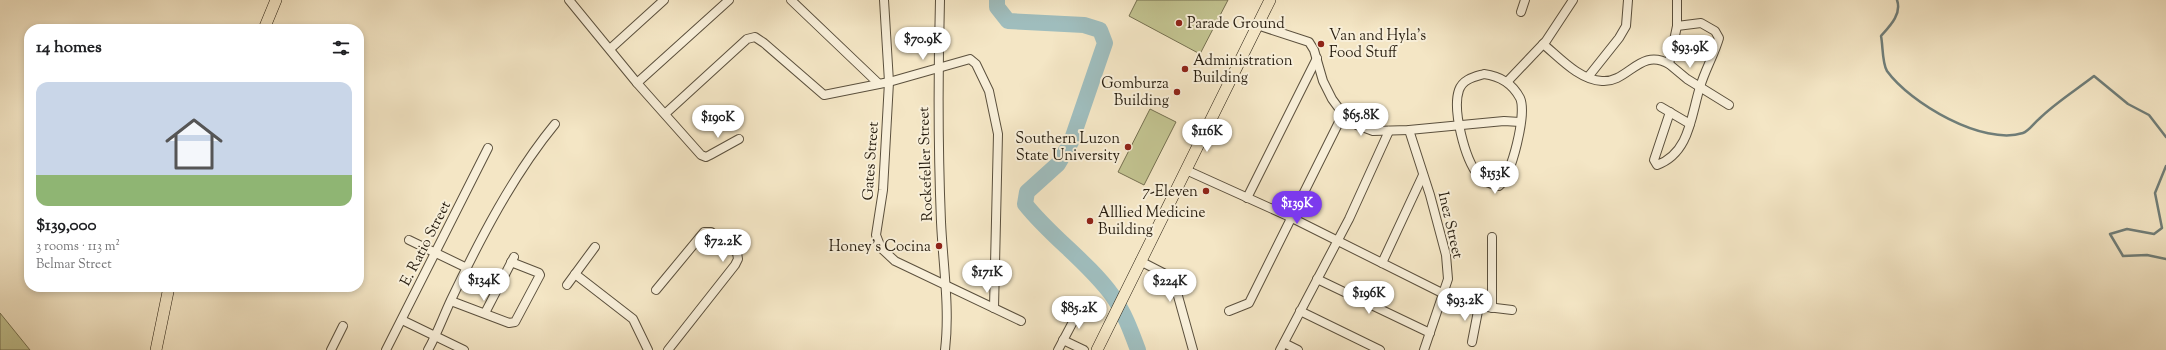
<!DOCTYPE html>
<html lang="en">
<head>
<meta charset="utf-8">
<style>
  :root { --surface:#fff; --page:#f6f6f6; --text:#202124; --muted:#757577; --line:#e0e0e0; --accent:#7c3aed }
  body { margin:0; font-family:"Sorts Mill Goudy",serif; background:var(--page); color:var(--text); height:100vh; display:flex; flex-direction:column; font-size:15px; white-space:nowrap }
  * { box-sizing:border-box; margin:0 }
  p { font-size:13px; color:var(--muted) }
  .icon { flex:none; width:22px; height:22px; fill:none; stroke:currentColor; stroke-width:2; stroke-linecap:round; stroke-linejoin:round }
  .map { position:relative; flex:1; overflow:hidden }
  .drawer { position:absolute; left:24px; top:24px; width:340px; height:268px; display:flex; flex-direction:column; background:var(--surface); border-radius:16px; box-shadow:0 2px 6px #0003 }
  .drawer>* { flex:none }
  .price { position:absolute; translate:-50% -34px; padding:0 9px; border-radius:14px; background:#fff; color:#222; font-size:13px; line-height:26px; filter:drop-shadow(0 1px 2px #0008) }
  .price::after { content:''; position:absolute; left:50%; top:24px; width:12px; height:9px; margin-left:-6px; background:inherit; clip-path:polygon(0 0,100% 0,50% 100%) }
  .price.current { background:var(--accent); color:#fff }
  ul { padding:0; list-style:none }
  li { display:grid; align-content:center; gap:8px; height:212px; padding:0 12px }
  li+li { border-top:1px solid var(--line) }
  li span { display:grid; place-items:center; height:124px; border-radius:12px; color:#555 }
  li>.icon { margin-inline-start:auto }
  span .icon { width:72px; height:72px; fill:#fffc; stroke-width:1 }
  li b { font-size:17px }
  h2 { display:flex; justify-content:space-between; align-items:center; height:48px; padding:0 12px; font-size:17px }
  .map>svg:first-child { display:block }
  .green { fill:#c2c390; stroke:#757050 }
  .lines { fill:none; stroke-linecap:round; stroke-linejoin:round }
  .stream { stroke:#6f7d78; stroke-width:2.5 }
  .river { stroke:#9fbdbd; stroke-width:16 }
  .minor-casing { stroke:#5b503d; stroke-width:10 }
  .major-casing { stroke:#281e10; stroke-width:12 }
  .minor { stroke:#f8efd9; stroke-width:8 }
  .major { stroke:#f4e6c5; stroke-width:11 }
  .poi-dot { fill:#8f2418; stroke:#f8efd9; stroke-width:1.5 }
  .labels { text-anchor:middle; stroke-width:4; stroke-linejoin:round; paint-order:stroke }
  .poi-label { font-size:15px; fill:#281e10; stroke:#f8efd9; text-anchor:start }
  .street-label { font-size:15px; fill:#281e10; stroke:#f8efd9 }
</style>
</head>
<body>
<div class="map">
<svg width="2166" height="350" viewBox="0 0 2166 350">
  <rect width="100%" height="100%" fill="#f4e6c5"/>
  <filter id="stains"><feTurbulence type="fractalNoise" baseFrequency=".005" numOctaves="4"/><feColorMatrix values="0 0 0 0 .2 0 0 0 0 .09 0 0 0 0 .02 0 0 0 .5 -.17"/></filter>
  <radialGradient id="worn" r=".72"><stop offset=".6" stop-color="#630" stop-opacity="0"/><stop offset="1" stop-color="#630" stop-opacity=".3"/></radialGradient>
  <g class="green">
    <path d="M1137,0H1228L1200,54L1129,16Z"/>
    <path d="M1150,109L1176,122L1144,185L1118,172Z"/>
    <path d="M0,313L30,350H0Z"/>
  </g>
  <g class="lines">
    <g class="stream">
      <path d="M1897,0C1902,14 1890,26 1881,36C1883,45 1882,63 1887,71C1910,103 1983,146 2023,133C2029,131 2034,123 2039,119C2055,103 2076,90 2094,76L2128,104L2149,115L2166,137"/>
      <path d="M2166,166L2155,193L2162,228L2154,234L2127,229L2110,234L2123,256L2147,255L2166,259"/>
    </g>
    <path class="river" d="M997,0V7L1008,21L1084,25L1100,30L1105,43L1071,142L1058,164L1027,192L1025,204C1051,237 1087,261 1112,295C1124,312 1131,331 1138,350"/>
    <g class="minor-casing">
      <g id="minor">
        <path d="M569,0L637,83L701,155L706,157L710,155L739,139"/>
        <path d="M791,0L878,83"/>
        <path d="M884,0L889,82L883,190L876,235L881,248L895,261L1021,321"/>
        <path d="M940,0C938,74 938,148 941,222C943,265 950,308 945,350"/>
        <path d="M1521,12L1525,0"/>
        <path d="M1257,25L1309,42L1314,50L1323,81L1332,99L1343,114L1357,125L1373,131L1409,130L1504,121L1520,122"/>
        <path d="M1543,44C1559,57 1579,80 1602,81C1628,83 1640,47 1669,64L1677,26V0"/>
        <path d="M610,49L664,0"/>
        <path d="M1669,64L1687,79L1729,105"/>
        <path d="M1484,74C1500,76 1512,83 1520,98C1527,113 1512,175 1499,186C1491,184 1484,182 1478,175C1465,159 1452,110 1459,90C1463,79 1474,77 1484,74Z"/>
        <path d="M1588,77L1619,38L1626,26L1628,0"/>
        <path d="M1507,82L1546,41L1573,0"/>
        <path d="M637,83L729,0"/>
        <path d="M1661,107L1690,124"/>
        <path d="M1670,112L1654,160L1657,165C1690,153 1691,115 1700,87C1705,70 1714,55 1719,38L1715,31L1701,23L1677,26"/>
        <path d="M666,113L747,39L755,37L764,43L824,95L889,82L970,59L976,64L989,91L998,134L994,308"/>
        <path d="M1409,130L1430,195L1446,255L1448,279L1424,350"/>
        <path d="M1186,170L1290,217L1442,293L1479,306L1512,310"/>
        <path d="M1247,198L1317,58"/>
        <path d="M409,240L467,268"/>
        <path d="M1140,261L1173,278L1193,350"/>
        <path d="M1382,263L1423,175"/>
        <path d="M575,274L633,319L648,350"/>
        <path d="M1317,279L1430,333"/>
        <path d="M567,285L595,247"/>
        <path d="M656,290L704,232H711L737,253L738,259L735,265L668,350"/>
        <path d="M451,301L509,323L515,322L540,275L539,273L511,262"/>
        <path d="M1492,308V237"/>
        <path d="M1229,311L1249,303L1343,114"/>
        <path d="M1300,311L1380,350"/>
        <path d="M485,313L514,257"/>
        <path d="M402,320L464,350"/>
        <path d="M1063,340L1084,350"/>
        <path d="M1472,342L1479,306"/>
        <path d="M1284,343L1298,350"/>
        <path d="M331,350L343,326"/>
        <path d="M386,350L488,148"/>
        <path d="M428,350C437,334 443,317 451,300C479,241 513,175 555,124"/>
        <path d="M1058,350L1084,301"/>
        <path d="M1280,350L1349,219L1389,131"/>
      </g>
    </g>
    <g class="major-casing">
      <g id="major">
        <path d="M264,29L276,0"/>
        <path d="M156,350L169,287"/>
        <path d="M1097,350L1270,0"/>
      </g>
    </g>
    <use href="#minor" class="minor"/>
    <use href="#major" class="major"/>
  </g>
  <g class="poi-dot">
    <circle cx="1179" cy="23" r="4"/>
    <circle cx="1321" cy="44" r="4"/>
    <circle cx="1185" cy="69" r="4"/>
    <circle cx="1177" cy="92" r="4"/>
    <circle cx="1128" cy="147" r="4"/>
    <circle cx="1206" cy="191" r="4"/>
    <circle cx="1090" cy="221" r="4"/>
    <circle cx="939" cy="246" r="4"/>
  </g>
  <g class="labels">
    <g class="poi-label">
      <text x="1187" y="28">Parade Ground</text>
      <text x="1329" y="40">Van and Hyla's<tspan x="1329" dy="17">Food Stuff</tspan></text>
      <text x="1193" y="65">Administration<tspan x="1193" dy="17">Building</tspan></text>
      <text x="1169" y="88" text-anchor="end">Gomburza<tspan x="1169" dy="17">Building</tspan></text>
      <text x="1120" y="143" text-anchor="end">Southern Luzon<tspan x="1120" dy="17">State University</tspan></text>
      <text x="1198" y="196" text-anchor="end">7-Eleven</text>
      <text x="1098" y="217">Alllied Medicine<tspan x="1098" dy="17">Building</tspan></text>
      <text x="931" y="251" text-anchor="end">Honey's Cocina</text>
    </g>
    <g class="street-label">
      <text transform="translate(870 161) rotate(-86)" y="5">Gates Street</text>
      <text transform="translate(925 164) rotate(-92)" y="5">Rockefeller Street</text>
      <text transform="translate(1451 225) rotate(77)" y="5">Inez Street</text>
      <text transform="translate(425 243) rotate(-63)" y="5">E. Ratio Street</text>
    </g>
  </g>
  <rect width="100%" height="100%" filter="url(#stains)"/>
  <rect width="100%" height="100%" fill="url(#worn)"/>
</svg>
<b class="price" style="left:923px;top:61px">$70.9K</b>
<b class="price" style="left:1690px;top:69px">$93.9K</b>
<b class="price" style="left:1361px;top:137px">$65.8K</b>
<b class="price" style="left:718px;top:139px">$190K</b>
<b class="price" style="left:1207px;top:153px">$116K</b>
<b class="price" style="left:1495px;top:195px">$153K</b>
<b class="price current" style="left:1297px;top:225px">$139K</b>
<b class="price" style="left:723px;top:263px">$72.2K</b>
<b class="price" style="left:987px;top:294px">$171K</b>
<b class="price" style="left:484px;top:302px">$134K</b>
<b class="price" style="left:1170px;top:303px">$224K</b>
<b class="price" style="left:1369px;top:315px">$196K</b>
<b class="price" style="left:1465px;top:322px">$93.2K</b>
<b class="price" style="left:1079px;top:330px">$85.2K</b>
<section class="drawer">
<h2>14 homes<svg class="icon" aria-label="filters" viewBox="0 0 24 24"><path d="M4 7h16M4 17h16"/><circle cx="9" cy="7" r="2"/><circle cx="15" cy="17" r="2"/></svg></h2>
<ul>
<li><span style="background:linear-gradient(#c9d6e8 75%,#8fb573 0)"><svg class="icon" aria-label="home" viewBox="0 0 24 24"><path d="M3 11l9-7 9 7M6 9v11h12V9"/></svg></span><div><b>$139,000</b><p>3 rooms · 113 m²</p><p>Belmar Street</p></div></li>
</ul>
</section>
</div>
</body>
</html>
